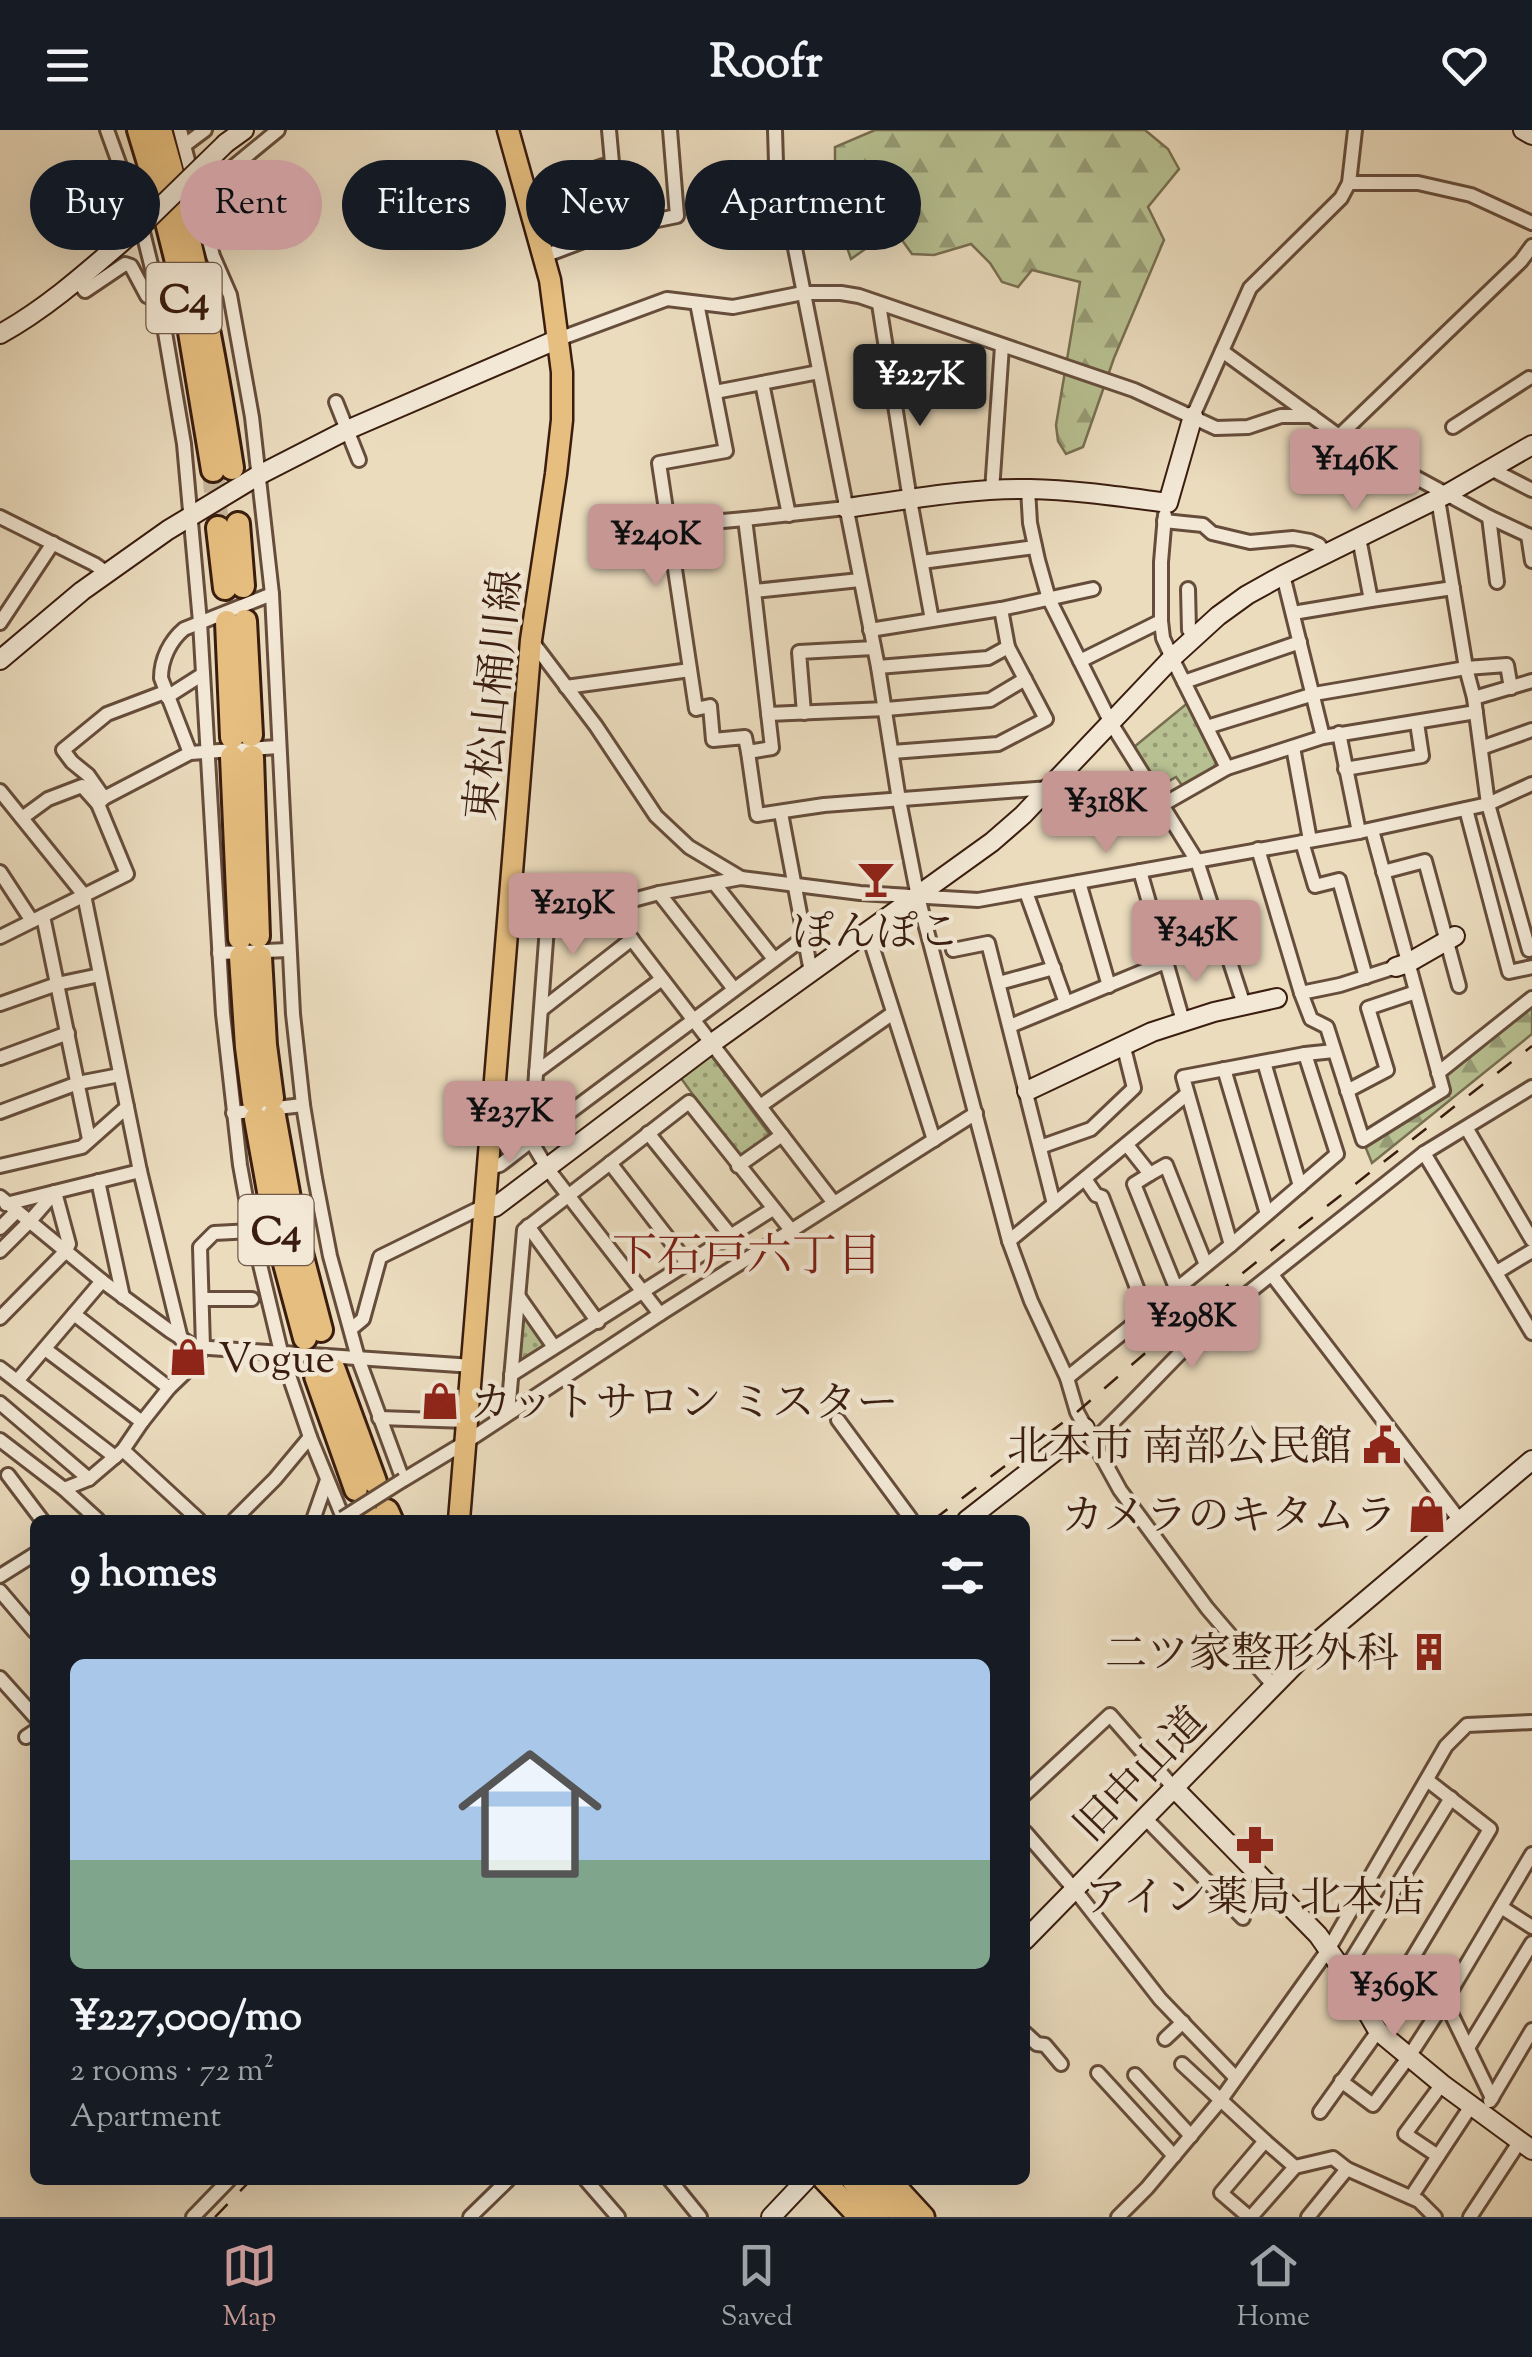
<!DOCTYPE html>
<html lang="en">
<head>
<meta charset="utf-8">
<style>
  :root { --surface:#171b24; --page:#242831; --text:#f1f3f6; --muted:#9ea1a6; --line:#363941; --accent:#c59692 }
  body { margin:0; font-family:"Sorts Mill Goudy","Noto Serif JP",serif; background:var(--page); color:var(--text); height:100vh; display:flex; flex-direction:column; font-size:38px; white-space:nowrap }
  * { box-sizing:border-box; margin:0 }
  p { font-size:32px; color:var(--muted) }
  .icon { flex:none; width:55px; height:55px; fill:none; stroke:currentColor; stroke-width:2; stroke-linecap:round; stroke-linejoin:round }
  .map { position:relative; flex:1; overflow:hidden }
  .drawer { position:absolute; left:30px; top:1385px; width:1000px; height:670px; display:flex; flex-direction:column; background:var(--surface); border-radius:15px; box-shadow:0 10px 40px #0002 }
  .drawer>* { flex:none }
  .top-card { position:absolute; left:30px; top:30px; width:1000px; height:90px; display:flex; gap:20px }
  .price { position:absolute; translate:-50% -85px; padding:0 22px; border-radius:10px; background:var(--accent); color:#111; font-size:32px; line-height:65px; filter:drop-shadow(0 2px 5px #0008) }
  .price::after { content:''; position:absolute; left:50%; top:60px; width:30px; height:22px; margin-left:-15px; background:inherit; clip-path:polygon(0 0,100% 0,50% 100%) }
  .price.on { background:#222; color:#fff }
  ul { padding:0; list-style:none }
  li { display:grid; align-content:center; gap:20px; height:530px; padding:0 40px }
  li span { display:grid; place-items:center; height:310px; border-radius:15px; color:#555 }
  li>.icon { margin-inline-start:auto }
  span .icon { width:180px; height:180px; fill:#fffc; stroke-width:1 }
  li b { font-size:42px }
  h2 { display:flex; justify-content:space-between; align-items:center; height:120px; padding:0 40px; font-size:42px }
  .pill { padding:0 35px; border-radius:45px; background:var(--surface); box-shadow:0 10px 40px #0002; font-size:35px; line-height:90px }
  .pill.on { background:var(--accent); color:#111 }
  header { display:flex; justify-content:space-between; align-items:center; height:130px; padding:0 40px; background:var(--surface); font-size:45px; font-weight:700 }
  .dock { display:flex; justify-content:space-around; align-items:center; height:140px; border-top:2px solid var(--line); background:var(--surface); font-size:28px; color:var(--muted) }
  .dock a { display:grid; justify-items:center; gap:5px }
  .dock .on { color:var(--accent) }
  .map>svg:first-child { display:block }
  .grass { fill:url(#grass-dots); stroke:#786e50; stroke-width:2.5 }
  .forest { fill:url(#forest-firs); stroke:#786e50; stroke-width:2.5 }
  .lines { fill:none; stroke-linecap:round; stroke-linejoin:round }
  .highway-tunnel { stroke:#c8b69b; stroke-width:22; stroke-dasharray:22 11; stroke-linecap:butt }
  .street-casing { stroke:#664d3b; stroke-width:18 }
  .secondary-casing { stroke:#3a1d0f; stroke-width:22 }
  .primary-casing { stroke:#3a1d0f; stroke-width:25 }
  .highway-casing { stroke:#3a1d0f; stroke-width:28 }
  .street { stroke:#f2e8d5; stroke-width:12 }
  .secondary { stroke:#f2e8d5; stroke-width:18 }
  .primary { stroke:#e6be7f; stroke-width:20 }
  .highway { stroke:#e6be7f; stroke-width:22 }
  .rail { stroke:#3a1d0f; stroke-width:2.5; stroke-dasharray:18 18; stroke-linecap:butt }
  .street-bridge-casing { stroke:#664d3b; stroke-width:18; stroke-linecap:butt }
  .secondary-bridge-casing { stroke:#3a1d0f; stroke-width:22; stroke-linecap:butt }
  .street-bridge { stroke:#f2e8d5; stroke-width:12 }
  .secondary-bridge { stroke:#f2e8d5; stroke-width:18 }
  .labels { text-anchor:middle; stroke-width:9; stroke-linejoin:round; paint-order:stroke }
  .shield { fill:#f2e8d5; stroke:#715a4a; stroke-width:2.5 }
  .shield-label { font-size:40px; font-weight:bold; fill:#3a1d0f }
  .street-label { font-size:42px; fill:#3a1d0f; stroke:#f2e8d5 }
  .poi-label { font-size:42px; fill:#3a1d0f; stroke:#f2e8d5; text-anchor:end }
  .neighbourhood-label { font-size:45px; fill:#7a1f14; stroke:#f2e8d5 }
</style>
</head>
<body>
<header><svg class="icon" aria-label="menu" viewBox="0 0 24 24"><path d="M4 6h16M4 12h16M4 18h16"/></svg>Roofr<svg class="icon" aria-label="heart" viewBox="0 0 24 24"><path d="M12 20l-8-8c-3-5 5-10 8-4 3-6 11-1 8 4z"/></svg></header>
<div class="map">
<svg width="1532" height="2087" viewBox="0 0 1532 2087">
  <defs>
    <pattern id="grass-dots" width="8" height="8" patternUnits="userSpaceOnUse" patternTransform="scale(2.5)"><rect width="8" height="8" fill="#b7c091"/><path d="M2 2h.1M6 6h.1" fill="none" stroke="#969b75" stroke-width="1.8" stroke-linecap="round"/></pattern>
    <pattern id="forest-firs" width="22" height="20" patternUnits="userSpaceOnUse" patternTransform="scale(2.5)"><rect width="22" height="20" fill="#b7c091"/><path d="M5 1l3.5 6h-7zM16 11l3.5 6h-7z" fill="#969b75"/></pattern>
  </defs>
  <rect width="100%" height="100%" fill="#ebdcbe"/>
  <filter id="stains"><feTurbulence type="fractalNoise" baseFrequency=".002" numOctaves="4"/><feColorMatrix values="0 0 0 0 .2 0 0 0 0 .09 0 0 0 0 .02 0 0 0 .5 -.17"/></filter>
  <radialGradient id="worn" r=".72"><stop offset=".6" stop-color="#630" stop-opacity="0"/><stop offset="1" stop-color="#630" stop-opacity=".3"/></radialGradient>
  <g class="grass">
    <path d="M1190,571L1219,632L1218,637L1184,658L1176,647L1159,657L1134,617Z"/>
    <path d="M709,922L770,1005L738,1027L678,944Z"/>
    <path d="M525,1182L548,1218L520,1235L516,1233L520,1184Z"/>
  </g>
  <g class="forest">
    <path d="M875,0H1145L1168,19L1179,39L1148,77L1164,110L1114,228L1083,317L1066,324L1058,311L1056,295L1080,152L1032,140L1018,157L1002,152L990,133L971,114L934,125L912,124L894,99L851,129L839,94L812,83L835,59V17Z"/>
    <path d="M1532,871V904L1372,1033L1363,1011L1447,957L1443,938Z"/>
  </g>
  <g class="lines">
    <path class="highway-tunnel" d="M213,340L218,398"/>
    <g class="street-casing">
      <g id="street">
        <path d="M107,0L141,94L159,167L184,314L200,492L223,884L240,1035L252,1101L281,1222L310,1307L344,1390"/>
        <path d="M180,0L213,126L230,165L252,287L272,464L293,884L303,975L315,1048L330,1126L358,1228L403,1350L466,1312L660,1184L976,983"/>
        <path d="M775,0L776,33L788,83L878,537L899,670L918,767L1009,1111L1031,1171L1067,1248L1077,1282L1120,1360L1207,1478L1273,1555"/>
        <path d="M185,15L205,0"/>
        <path d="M1349,53H1418L1471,65L1532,93"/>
        <path d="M526,62L603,36L612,38"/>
        <path d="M198,66L278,0"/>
        <path d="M618,98L677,86L670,0"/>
        <path d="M544,126L618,98L609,0"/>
        <path d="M77,150L85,161L125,134L131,136L147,166L157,162"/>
        <path d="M697,173L726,321L659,333L696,579L710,576L713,610L745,607L748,622L772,618L754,461L860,450"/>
        <path d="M879,174L910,370L932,490"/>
        <path d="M556,210L667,169L733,177L803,163H841L859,166L1134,260L1216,298L1248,297L1281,286H1312"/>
        <path d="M1222,221L1339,306L1489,387L1532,407"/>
        <path d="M762,253L789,385"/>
        <path d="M715,262L819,242"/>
        <path d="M336,272L359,330"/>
        <path d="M1193,286L1250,158L1341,68L1349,53L1355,0"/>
        <path d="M1453,297L1529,248"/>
        <path d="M1339,306L1521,131L1532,116"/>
        <path d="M1491,339L1532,360"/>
        <path d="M1028,359L1030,393L1038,430L1049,469L1111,593L1197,731L1244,875"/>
        <path d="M992,361L1002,216"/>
        <path d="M1438,369L1466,538L1474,568L1488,674L1529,820"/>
        <path d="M0,387L94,434L107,443"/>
        <path d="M1489,387L1497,452"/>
        <path d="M1164,391L1203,395L1212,403L1250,412L1293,408L1310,411L1319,415L1326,424"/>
        <path d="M667,396L745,389"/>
        <path d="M1528,405L1532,431"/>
        <path d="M1359,408L1371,470L1453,458"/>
        <path d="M922,432L1035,417"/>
        <path d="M1283,445L1323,607"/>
        <path d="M1188,459L1189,500L1194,506"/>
        <path d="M754,461L745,389L846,378"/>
        <path d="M1293,483L1371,470"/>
        <path d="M1161,491V432L1165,385"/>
        <path d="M0,493L53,413"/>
        <path d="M870,500L1001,479L1093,459"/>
        <path d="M531,510L596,596L656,686L689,717L741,748"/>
        <path d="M1080,531L1161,491L1163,508L1172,528L1227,638"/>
        <path d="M878,537L988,528L1008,517"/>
        <path d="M1184,552L1300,512"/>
        <path d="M566,557L690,540"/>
        <path d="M167,567L203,544"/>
        <path d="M1474,568L1532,551"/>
        <path d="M804,583L799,522L874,518"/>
        <path d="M768,584L886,579L990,570L1025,549"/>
        <path d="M1207,597L1314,564L1466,538L1507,535L1511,558"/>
        <path d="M1339,603L1359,702"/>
        <path d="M1293,617L1310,710"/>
        <path d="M1481,618L1532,600"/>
        <path d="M748,622L757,685L824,675L1049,658"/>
        <path d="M892,622L998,614L1046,589L1008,517L1001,479"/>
        <path d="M190,623L161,548C161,529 170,511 184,499L272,464"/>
        <path d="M1345,639L1422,626L1417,593"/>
        <path d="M0,661L84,765L140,1041L181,1209"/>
        <path d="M104,668L88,645L72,632L63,620L107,584L165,562"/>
        <path d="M1162,675L1227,638L1323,607L1476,582"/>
        <path d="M1466,679L1509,842L1532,837"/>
        <path d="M781,683L811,842"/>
        <path d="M22,688L48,669L82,656L98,674"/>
        <path d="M1302,712L1315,756L1339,750L1366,847"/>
        <path d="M1258,719L1301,863L1311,889L1327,897L1363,1010L1443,960L1372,700"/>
        <path d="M1140,741L1183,891"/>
        <path d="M0,742L32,791"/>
        <path d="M1383,742L1425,731L1459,856"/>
        <path d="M1079,752L1109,856"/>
        <path d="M714,753L774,829"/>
        <path d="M1026,762L1066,873"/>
        <path d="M659,763L734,859"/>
        <path d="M607,777L834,1073"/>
        <path d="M43,786L89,1009"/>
        <path d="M507,790L607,777L659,763L741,748L860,763L978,770L1359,702L1488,674L1532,654"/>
        <path d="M868,803L934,1010"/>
        <path d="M0,807L127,744L98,674L104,668L190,623L278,617"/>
        <path d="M953,820L988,813L1054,1074"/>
        <path d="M219,823L288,820"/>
        <path d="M999,853L1054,838"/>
        <path d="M1301,863L1340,855L1396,837"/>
        <path d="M0,874L57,854L100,845"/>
        <path d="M541,880L632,809"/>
        <path d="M1010,896L1168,831"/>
        <path d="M0,928L68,903"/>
        <path d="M1264,932L1300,1056"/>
        <path d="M1224,939L1267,1084"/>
        <path d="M536,942L662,849"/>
        <path d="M1438,943L1532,868"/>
        <path d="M1347,961L1387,940L1368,878L1416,862"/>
        <path d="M760,976L893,883"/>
        <path d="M0,982L78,953L120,945"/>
        <path d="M233,983L303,975"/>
        <path d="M1467,999L1532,1110"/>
        <path d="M648,1003L731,1106"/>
        <path d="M1127,1015L1150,1044L1166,1035L1206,1135"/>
        <path d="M1040,1017L1091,999L1134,958L1123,914"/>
        <path d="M1424,1023L1532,1203"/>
        <path d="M610,1033L688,1134"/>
        <path d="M0,1036L82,1017L127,977"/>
        <path d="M738,1036L782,1005"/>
        <path d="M487,1039L500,1035L531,1011L548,784"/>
        <path d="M1150,1044L1134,1054L1176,1158"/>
        <path d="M1085,1049L1096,1065L1102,1067L1147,1184"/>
        <path d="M98,1051L123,1167"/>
        <path d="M0,1067L102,1151L170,1201L195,1217L473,1236"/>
        <path d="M6,1074L140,1041"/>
        <path d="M528,1096L598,1192"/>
        <path d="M0,1098L16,1082"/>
        <path d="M1009,1111L1187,964"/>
        <path d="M1231,1115L1183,947L1305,924L1334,921"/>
        <path d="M0,1121L29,1092L55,1062"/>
        <path d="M1497,1142L1532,1121"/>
        <path d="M1272,1145L1461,1392"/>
        <path d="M519,1167L554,1217"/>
        <path d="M202,1169H252"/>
        <path d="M74,1184L169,1258"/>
        <path d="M660,1184L547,1038L531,1011L805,807"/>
        <path d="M0,1188L66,1121L69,1114L55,1062"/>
        <path d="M351,1199L363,1189L380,1127L484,1076"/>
        <path d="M45,1219L142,1292"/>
        <path d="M0,1238L115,1327"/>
        <path d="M511,1245L773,1079"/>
        <path d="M1067,1248L1231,1115L1337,1024L1305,924"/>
        <path d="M17,1251L102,1151"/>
        <path d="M0,1273L89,1349"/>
        <path d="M508,1283L524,1100L689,972L791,1100"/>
        <path d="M379,1288L468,1291"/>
        <path d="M838,1290L911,1389L909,1390"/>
        <path d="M0,1310L64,1359L98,1390"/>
        <path d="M1092,1312C1134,1273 1172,1229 1214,1190L1424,1023L1532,957"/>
        <path d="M123,1320L199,1390"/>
        <path d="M8,1345L42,1390"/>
        <path d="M64,1359L89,1349L123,1320L142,1292L169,1258L194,1234L203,1217L200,1117L214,1103L252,1101"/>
        <path d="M234,1390L275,1349L310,1307"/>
        <path d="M313,1390L327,1350"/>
        <path d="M0,1446L35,1424"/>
        <path d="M0,1461L35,1502"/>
        <path d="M0,1548L35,1587"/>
        <path d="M26,1607L35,1601"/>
        <path d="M1025,1664L1110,1585L1174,1658"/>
        <path d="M1145,1688L1243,1788"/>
        <path d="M1025,1702L1075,1760L1160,1869L1236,1948"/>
        <path d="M1501,1777L1532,1797"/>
        <path d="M1344,1842L1451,1668"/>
        <path d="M1373,1894L1490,1699L1427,1650"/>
        <path d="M1025,1903L1037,1914L1045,1915L1061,1934"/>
        <path d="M1165,1909L1183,1892"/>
        <path d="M1468,1918L1532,1813"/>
        <path d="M1182,1934L1265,2011"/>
        <path d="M1098,1943L1174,2026"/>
        <path d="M1135,1945L1191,2006"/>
        <path d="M1341,1951L1373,1975L1408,1928L1445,1871"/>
        <path d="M1492,1968L1445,1871L1532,1724"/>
        <path d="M1490,1971L1532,1900"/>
        <path d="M1320,1982L1378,1901"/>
        <path d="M1438,2026L1405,2004L1442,1954"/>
        <path d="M586,2050L618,2087"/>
        <path d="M670,2050L700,2087"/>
        <path d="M1411,2067L1471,1976"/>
        <path d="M193,2087L229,2050"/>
        <path d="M470,2087L508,2050"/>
        <path d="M1118,2087L1147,2058L1220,1971L1328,1820L1446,1616L1467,1595L1532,1592"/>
        <path d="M1249,2087L1221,2063L1265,2011L1295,2037"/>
        <path d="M1251,2087L1295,2037L1333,2028L1347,2039L1419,2071L1435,2087"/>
        <path d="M1308,2087L1347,2039"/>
        <path d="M1470,2087L1520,2011"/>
      </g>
    </g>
    <g class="secondary-casing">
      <g id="secondary">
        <path d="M1523,0L1532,5"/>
        <path d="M226,13L244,0"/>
        <path d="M0,204C53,175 99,131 145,92"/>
        <path d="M846,378C906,370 969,358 1030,359C1076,360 1122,367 1168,373L1193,286"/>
        <path d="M0,530L82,461L168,400L259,345L347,300L556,210"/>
        <path d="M1396,837L1408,833L1455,806"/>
        <path d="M1027,961L1152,902L1214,882L1277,868"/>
        <path d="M484,1076L495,1077L711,914L992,712L1023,685L1172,528L1218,486L1247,465L1283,445L1447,364L1532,315"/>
        <path d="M967,1390L1085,1298"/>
        <path d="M1174,1658L1318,1805L1344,1842L1378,1901L1442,1954L1532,2020"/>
        <path d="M1025,1810L1318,1511L1532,1330"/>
        <path d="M771,2087L806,2050"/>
      </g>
    </g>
    <g class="primary-casing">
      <g id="primary">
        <path d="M459,1390L531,510L556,344L562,290V242L550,150L508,0"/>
        <path d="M824,2050L859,2087"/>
        <path d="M852,2050L878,2087"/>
        <path d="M890,2050L924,2087"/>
      </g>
    </g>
    <g class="highway-casing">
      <g id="highway">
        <path d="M139,0L167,92L181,148L213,340"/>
        <path d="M160,0C193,113 214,222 232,338"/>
        <path d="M238,394L243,456"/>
        <path d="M218,398L225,458"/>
        <path d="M245,491L251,605"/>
        <path d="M227,492L232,607"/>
        <path d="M232,627L240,808"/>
        <path d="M252,627L258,806"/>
        <path d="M241,827L247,917L254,971"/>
        <path d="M260,827L265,915L272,968"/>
        <path d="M274,986L294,1096L321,1200"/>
        <path d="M256,989L276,1100L305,1208"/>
        <path d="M334,1240L375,1352"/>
        <path d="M316,1246L356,1359"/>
        <path d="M387,1381L391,1390"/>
        <path d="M369,1387L370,1390"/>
        <path d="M867,2050L904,2087"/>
      </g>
    </g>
    <use href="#street" class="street"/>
    <use href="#secondary" class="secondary"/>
    <use href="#primary" class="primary"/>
    <use href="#highway" class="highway"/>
    <g class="rail">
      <path d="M933,1390L1077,1282L1172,1200L1290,1105L1532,916"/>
      <path d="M215,2087L251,2050"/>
    </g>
    <g class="street-bridge-casing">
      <path id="street-bridge" d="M343,1388L403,1350"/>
    </g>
    <g class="secondary-bridge-casing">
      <path id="secondary-bridge" d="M145,92L226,13"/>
    </g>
    <use href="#street-bridge" class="street-bridge"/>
    <use href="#secondary-bridge" class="secondary-bridge"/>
  </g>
  <defs>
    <g id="bar-bare" transform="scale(3)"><path d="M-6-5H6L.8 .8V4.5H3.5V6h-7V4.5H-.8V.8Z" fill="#8f2418" stroke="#f2e8d5" stroke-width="2.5" paint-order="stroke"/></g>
    <g id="shop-bare" transform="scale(3)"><path d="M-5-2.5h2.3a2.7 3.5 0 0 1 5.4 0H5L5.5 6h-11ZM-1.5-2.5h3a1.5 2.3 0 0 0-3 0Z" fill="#8f2418" stroke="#f2e8d5" stroke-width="2.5" paint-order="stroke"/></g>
    <g id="civic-bare" transform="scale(3)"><path d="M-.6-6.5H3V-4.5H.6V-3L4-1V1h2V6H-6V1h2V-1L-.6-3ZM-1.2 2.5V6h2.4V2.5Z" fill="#8f2418" stroke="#f2e8d5" stroke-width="2.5" paint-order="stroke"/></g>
    <g id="building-bare" transform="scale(3)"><path d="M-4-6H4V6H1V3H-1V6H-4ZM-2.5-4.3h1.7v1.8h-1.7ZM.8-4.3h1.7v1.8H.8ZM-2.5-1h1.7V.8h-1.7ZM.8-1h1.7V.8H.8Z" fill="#8f2418" stroke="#f2e8d5" stroke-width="2.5" paint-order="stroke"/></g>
    <g id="pharmacy-bare" transform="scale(3)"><path d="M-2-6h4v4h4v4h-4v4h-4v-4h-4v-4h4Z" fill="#8f2418" stroke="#f2e8d5" stroke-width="2.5" paint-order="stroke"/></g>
  </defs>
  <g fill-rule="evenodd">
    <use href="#bar-bare" x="876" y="749"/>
    <use href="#shop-bare" x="188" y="1227"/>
    <use href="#shop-bare" x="440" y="1271"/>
    <use href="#civic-bare" x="1382" y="1315"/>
    <use href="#shop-bare" x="1427" y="1384"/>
    <use href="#building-bare" x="1429" y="1522"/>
    <use href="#pharmacy-bare" x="1255" y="1715"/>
  </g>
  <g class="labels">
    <g class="shield">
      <rect x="146.5" y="133" width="75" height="70" rx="8"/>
      <rect x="238.5" y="1065" width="75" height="70" rx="8"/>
    </g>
    <g class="shield-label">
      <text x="184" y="182">C4</text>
      <text x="276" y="1114">C4</text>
    </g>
    <g class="street-label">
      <text transform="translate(492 565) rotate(-84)" y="15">東松山桶川線</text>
      <text transform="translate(1139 1643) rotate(-46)" y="15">旧中山道</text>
    </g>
    <g class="poi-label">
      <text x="876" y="815" text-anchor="middle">ぽんぽこ</text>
      <text x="218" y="1242" text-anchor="start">Vogue</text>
      <text x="470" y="1286" text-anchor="start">カットサロン ミスター</text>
      <text x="1352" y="1330">北本市 南部公民館</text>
      <text x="1397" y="1399">カメラのキタムラ</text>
      <text x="1399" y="1537">二ツ家整形外科</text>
      <text x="1255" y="1781" text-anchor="middle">アイン薬局 北本店</text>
    </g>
    <g class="neighbourhood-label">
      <text x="747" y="1140">下石戸六丁目</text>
    </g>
  </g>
  <rect width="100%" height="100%" filter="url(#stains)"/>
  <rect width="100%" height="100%" fill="url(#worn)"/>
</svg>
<b class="price on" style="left:920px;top:299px">¥227K</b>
<b class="price" style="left:1355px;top:384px">¥146K</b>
<b class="price" style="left:656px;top:459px">¥240K</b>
<b class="price" style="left:1106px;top:726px">¥318K</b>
<b class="price" style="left:573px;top:828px">¥219K</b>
<b class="price" style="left:1196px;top:855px">¥345K</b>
<b class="price" style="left:510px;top:1036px">¥237K</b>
<b class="price" style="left:1192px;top:1241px">¥298K</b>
<b class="price" style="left:1394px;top:1910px">¥369K</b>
<div class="top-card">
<a class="pill">Buy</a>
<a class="pill on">Rent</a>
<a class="pill">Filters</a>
<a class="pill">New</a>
<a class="pill">Apartment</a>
</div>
<section class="drawer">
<h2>9 homes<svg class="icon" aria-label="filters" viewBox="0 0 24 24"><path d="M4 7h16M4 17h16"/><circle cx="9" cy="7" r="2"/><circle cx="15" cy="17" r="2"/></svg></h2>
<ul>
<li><span style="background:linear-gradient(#a9c7e8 65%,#7fa58c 0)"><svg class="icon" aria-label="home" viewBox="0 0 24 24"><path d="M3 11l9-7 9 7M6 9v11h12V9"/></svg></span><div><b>¥227,000/mo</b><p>2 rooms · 72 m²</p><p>Apartment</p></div></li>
</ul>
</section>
</div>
<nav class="dock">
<a class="on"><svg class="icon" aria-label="map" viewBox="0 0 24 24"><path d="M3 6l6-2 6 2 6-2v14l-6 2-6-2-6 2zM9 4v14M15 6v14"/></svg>Map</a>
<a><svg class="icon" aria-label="saved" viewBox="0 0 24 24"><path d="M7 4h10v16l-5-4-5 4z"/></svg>Saved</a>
<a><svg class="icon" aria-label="home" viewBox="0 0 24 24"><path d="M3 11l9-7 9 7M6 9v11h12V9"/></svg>Home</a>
</nav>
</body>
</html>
